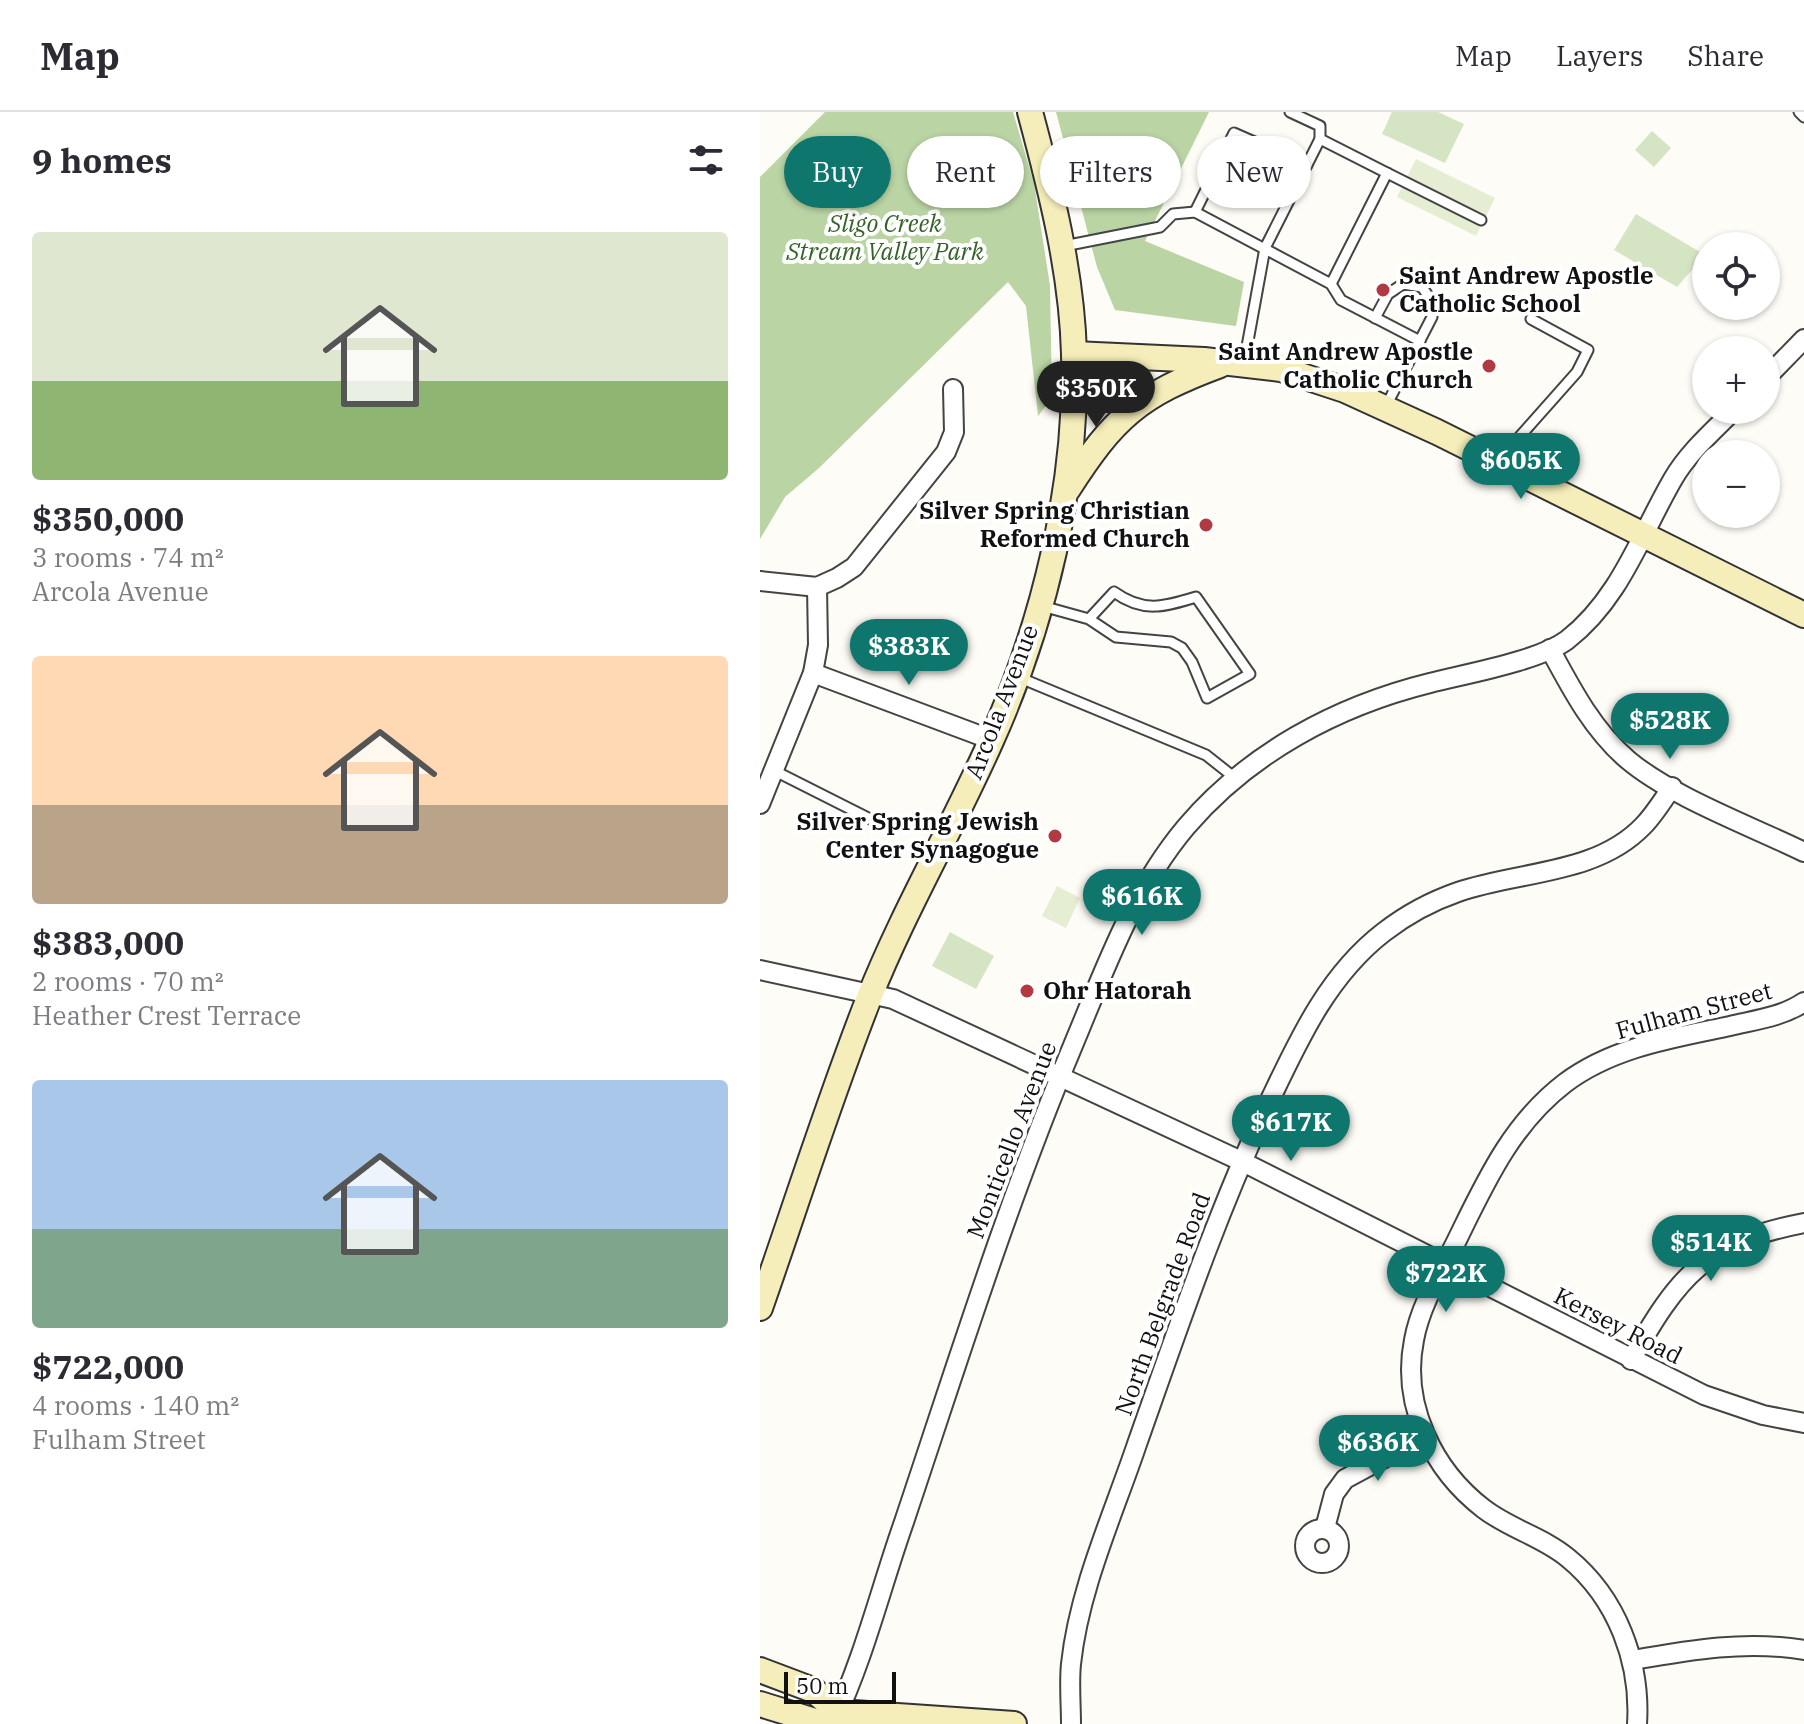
<!DOCTYPE html>
<html lang="en">
<head>
<meta charset="utf-8">
<style>
  :root { --surface:#fff; --page:#f7f7f7; --text:#2b2b33; --muted:#7c7c81; --line:#e1e1e2; --accent:#0f766e }
  body { margin:0; font-family:"IBM Plex Serif",serif; background:var(--page); color:var(--text); height:100vh; display:flex; flex-direction:column; font-size:30px; white-space:nowrap }
  * { box-sizing:border-box; margin:0 }
  p { font-size:26px; color:var(--muted) }
  .icon { flex:none; width:44px; height:44px; fill:none; stroke:currentColor; stroke-width:2; stroke-linecap:round; stroke-linejoin:round }
  .map { position:relative; flex:1; overflow:hidden }
  .drawer { display:flex; flex-direction:column; background:var(--surface); width:760px }
  .drawer>* { flex:none }
  .guide { position:absolute; left:24px; top:24px; width:760px; height:72px; display:flex; gap:16px }
  .controls { position:absolute; left:932px; top:120px; display:grid; gap:16px }
  .controls a { display:grid; place-items:center; width:88px; height:88px; border-radius:50%; background:var(--surface); box-shadow:0 2px 6px #0004; font-size:40px }
  .scale { position:absolute; left:24px; bottom:20px; width:112px; box-sizing:border-box; padding-left:8px; border:4px solid #111; border-top:0; font-size:22px; line-height:28px; white-space:nowrap; color:#111; -webkit-text-stroke:6px #fff; paint-order:stroke }
  .price { position:absolute; translate:-50% -68px; padding:0 18px; border-radius:28px; background:var(--accent); color:#fff; font-size:26px; line-height:52px; filter:drop-shadow(0 2px 4px #0008) }
  .price::after { content:''; position:absolute; left:50%; top:48px; width:24px; height:18px; margin-left:-12px; background:inherit; clip-path:polygon(0 0,100% 0,50% 100%) }
  .price.active { background:#222; color:#fff }
  ul { padding:0; list-style:none }
  li { display:grid; align-content:center; gap:16px; height:424px; padding:0 32px }
  li span { display:grid; place-items:center; height:248px; border-radius:8px; color:#555 }
  li>.icon { margin-inline-start:auto }
  span .icon { width:144px; height:144px; fill:#fffc; stroke-width:1 }
  li b { font-size:34px }
  h2 { display:flex; justify-content:space-between; align-items:center; height:96px; padding:0 32px; font-size:34px }
  .tag { padding:0 28px; border-radius:36px; background:var(--surface); box-shadow:0 2px 6px #0004; font-size:28px; line-height:72px }
  .tag.active { background:var(--accent); color:#fff }
  header { display:flex; align-items:center; gap:48px; box-sizing:border-box; height:112px; padding:0 40px; background:var(--surface); border-bottom:2px solid var(--line) }
  header strong { font-size:38px }
  nav { display:flex; gap:44px; margin-inline-start:auto; font-size:28px }
  main { display:flex; flex:1; min-height:0 }
  .map>svg:first-child { display:block }
  .green { fill:#d5e5c3 }
  .forest { fill:#bad4a4 }
  .pitch { fill:#e5eed3 }
  .lines { fill:none; stroke-linecap:round; stroke-linejoin:round }
  .lane-casing { stroke:#444; stroke-width:13 }
  .street-casing { stroke:#444; stroke-width:22 }
  .secondary-casing { stroke:#333; stroke-width:28 }
  .lane { stroke:#fff; stroke-width:9 }
  .street { stroke:#fff; stroke-width:18 }
  .secondary { stroke:#f5eeba; stroke-width:24 }
  .poi-dot { fill:#b13941; stroke:#fff; stroke-width:3 }
  .labels { text-anchor:middle; stroke-width:8; stroke-linejoin:round; paint-order:stroke }
  .park-label { font-size:24px; font-style:italic; fill:#356228; stroke:#fff }
  .poi-label { font-size:24px; font-weight:bold; fill:#111; stroke:#fff; text-anchor:end }
  .street-label { font-size:24px; fill:#111; stroke:#fff }
</style>
</head>
<body>
<header>
<strong>Map</strong>
<nav><a>Map</a><a>Layers</a><a>Share</a></nav>
</header>
<main>
<section class="drawer">
<h2>9 homes<svg class="icon" aria-label="filters" viewBox="0 0 24 24"><path d="M4 7h16M4 17h16"/><circle cx="9" cy="7" r="2"/><circle cx="15" cy="17" r="2"/></svg></h2>
<ul>
<li><span style="background:linear-gradient(#dfe7d0 60%,#8fb573 0)"><svg class="icon" aria-label="home" viewBox="0 0 24 24"><path d="M3 11l9-7 9 7M6 9v11h12V9"/></svg></span><div><b>$350,000</b><p>3 rooms · 74 m²</p><p>Arcola Avenue</p></div></li>
<li><span style="background:linear-gradient(#ffd9b3 60%,#b9a48a 0)"><svg class="icon" aria-label="home" viewBox="0 0 24 24"><path d="M3 11l9-7 9 7M6 9v11h12V9"/></svg></span><div><b>$383,000</b><p>2 rooms · 70 m²</p><p>Heather Crest Terrace</p></div></li>
<li><span style="background:linear-gradient(#a9c7e8 60%,#7fa58c 0)"><svg class="icon" aria-label="home" viewBox="0 0 24 24"><path d="M3 11l9-7 9 7M6 9v11h12V9"/></svg></span><div><b>$722,000</b><p>4 rooms · 140 m²</p><p>Fulham Street</p></div></li>
</ul>
</section>
<div class="map">
<svg width="1044" height="1612" viewBox="0 0 1044 1612">
  <rect width="100%" height="100%" fill="#fefcf6"/>
  <g class="green">
    <path d="M632,0H678L704,12L685,51L622,22Z"/>
    <path d="M892,19L911,36L894,55L875,38Z"/>
    <path d="M876,102L945,143L917,175L854,138Z"/>
    <path d="M190,820L234,844L216,877L172,854Z"/>
  </g>
  <g class="forest">
    <path d="M65,0H253L274,71L290,174L292,286L278,304L266,194L248,170L59,356L25,385L0,427V65Z"/>
    <path d="M296,0H449L385,129L484,170L476,214L355,198L337,155Z"/>
  </g>
  <g class="pitch">
    <path d="M656,47L735,86L716,124L637,85Z"/>
    <path d="M297,774L320,786L306,816L282,804Z"/>
  </g>
  <g class="lines">
    <g class="lane-casing">
      <g id="lane">
        <path d="M1039,0L1044,5"/>
        <path d="M560,27L627,61L571,172"/>
        <path d="M627,61L721,108"/>
        <path d="M435,100L474,21L547,53"/>
        <path d="M304,134L400,115L413,102L435,100L571,172L581,188L660,229"/>
        <path d="M615,206L628,182L643,172L662,175L673,191L672,205L625,296"/>
        <path d="M484,251L505,136L560,27V14L530,0"/>
        <path d="M738,349L817,260L828,238L771,207"/>
        <path d="M282,494L329,507L356,525L411,530L422,536L432,550L447,586L490,562L436,485C404,495 383,501 354,480L329,507"/>
        <path d="M258,565L446,643L475,666"/>
        <path d="M13,658L132,718"/>
      </g>
    </g>
    <g class="street-casing">
      <g id="street">
        <path d="M1006,266L1044,227"/>
        <path d="M0,469L57,475L77,466L94,455L186,340L194,320L193,277"/>
        <path d="M790,537C812,578 833,618 868,648C912,685 991,714 1044,740"/>
        <path d="M53,561L232,628"/>
        <path d="M0,692L53,561L58,533L57,475"/>
        <path d="M0,858L133,887L481,1049L944,1283L1003,1303L1044,1311"/>
        <path d="M871,1248C918,1164 946,1130 1044,1111"/>
        <path d="M565,1416L574,1382L585,1367L665,1324"/>
        <circle cx="562" cy="1434" r="17"/>
        <path d="M873,1548C930,1538 986,1528 1044,1538"/>
        <path d="M74,1609C104,1546 121,1475 144,1410C198,1249 248,1088 314,931C345,857 373,778 426,715C489,641 577,594 670,571C705,562 779,549 807,528C860,487 880,424 913,367C928,341 952,320 974,298"/>
        <path d="M311,1612C311,1592 309,1571 311,1552C319,1477 353,1403 377,1332C418,1216 457,1100 510,988C539,927 568,863 624,820C646,803 672,789 698,780C758,759 836,763 883,714C894,703 903,688 912,675"/>
        <path d="M877,1612C881,1550 857,1486 808,1446C783,1425 750,1417 724,1397C673,1358 641,1293 654,1228C660,1195 679,1163 694,1134C724,1073 750,1013 805,971C853,935 913,926 970,914C995,908 1022,905 1044,890"/>
      </g>
    </g>
    <g class="secondary-casing">
      <g id="secondary">
        <path d="M314,242L444,248L521,257L585,278L677,320L1044,503"/>
        <path d="M308,377C354,305 379,283 460,253"/>
        <path d="M0,1196C36,1093 69,988 109,886C144,798 193,715 231,629C284,511 318,372 314,242C312,161 291,78 270,0"/>
        <path d="M0,1558L53,1578L79,1600"/>
        <path d="M0,1592L58,1610L79,1600L254,1612"/>
      </g>
    </g>
    <use href="#lane" class="lane"/>
    <use href="#street" class="street"/>
    <use href="#secondary" class="secondary"/>
  </g>
  <g class="poi-dot">
    <circle cx="623" cy="178" r="8"/>
    <circle cx="729" cy="254" r="8"/>
    <circle cx="446" cy="413" r="8"/>
    <circle cx="295" cy="724" r="8"/>
    <circle cx="267" cy="879" r="8"/>
  </g>
  <g class="labels">
    <g class="park-label">
      <text x="125" y="120">Sligo Creek<tspan x="125" dy="28">Stream Valley Park</tspan></text>
    </g>
    <g class="poi-label">
      <text x="639" y="172" text-anchor="start">Saint Andrew Apostle<tspan x="639" dy="28">Catholic School</tspan></text>
      <text x="713" y="248">Saint Andrew Apostle<tspan x="713" dy="28">Catholic Church</tspan></text>
      <text x="430" y="407">Silver Spring Christian<tspan x="430" dy="28">Reformed Church</tspan></text>
      <text x="279" y="718">Silver Spring Jewish<tspan x="279" dy="28">Center Synagogue</tspan></text>
      <text x="283" y="887" text-anchor="start">Ohr Hatorah</text>
    </g>
    <g class="street-label">
      <text transform="translate(242 590) rotate(-69)" y="8">Arcola Avenue</text>
      <text transform="translate(934 899) rotate(-15)" y="8">Fulham Street</text>
      <text transform="translate(252 1028) rotate(-69)" y="8">Monticello Avenue</text>
      <text transform="translate(403 1192) rotate(-70)" y="8">North Belgrade Road</text>
      <text transform="translate(858 1214) rotate(27)" y="8">Kersey Road</text>
    </g>
  </g>
</svg>
<div class="controls">
<a><svg class="icon" aria-label="locate" viewBox="0 0 24 24"><circle cx="12" cy="12" r="6"/><path d="M12 2v4M12 18v4M2 12h4M18 12h4"/></svg></a>
<a>+</a>
<a>−</a>
</div>
<div class="scale">50 m</div>
<b class="price active" style="left:336px;top:317px">$350K</b>
<b class="price" style="left:761px;top:389px">$605K</b>
<b class="price" style="left:149px;top:575px">$383K</b>
<b class="price" style="left:910px;top:649px">$528K</b>
<b class="price" style="left:382px;top:825px">$616K</b>
<b class="price" style="left:531px;top:1051px">$617K</b>
<b class="price" style="left:951px;top:1171px">$514K</b>
<b class="price" style="left:686px;top:1202px">$722K</b>
<b class="price" style="left:618px;top:1371px">$636K</b>
<div class="guide">
<a class="tag active">Buy</a>
<a class="tag">Rent</a>
<a class="tag">Filters</a>
<a class="tag">New</a>
</div>
</div>
</main>
</body>
</html>
